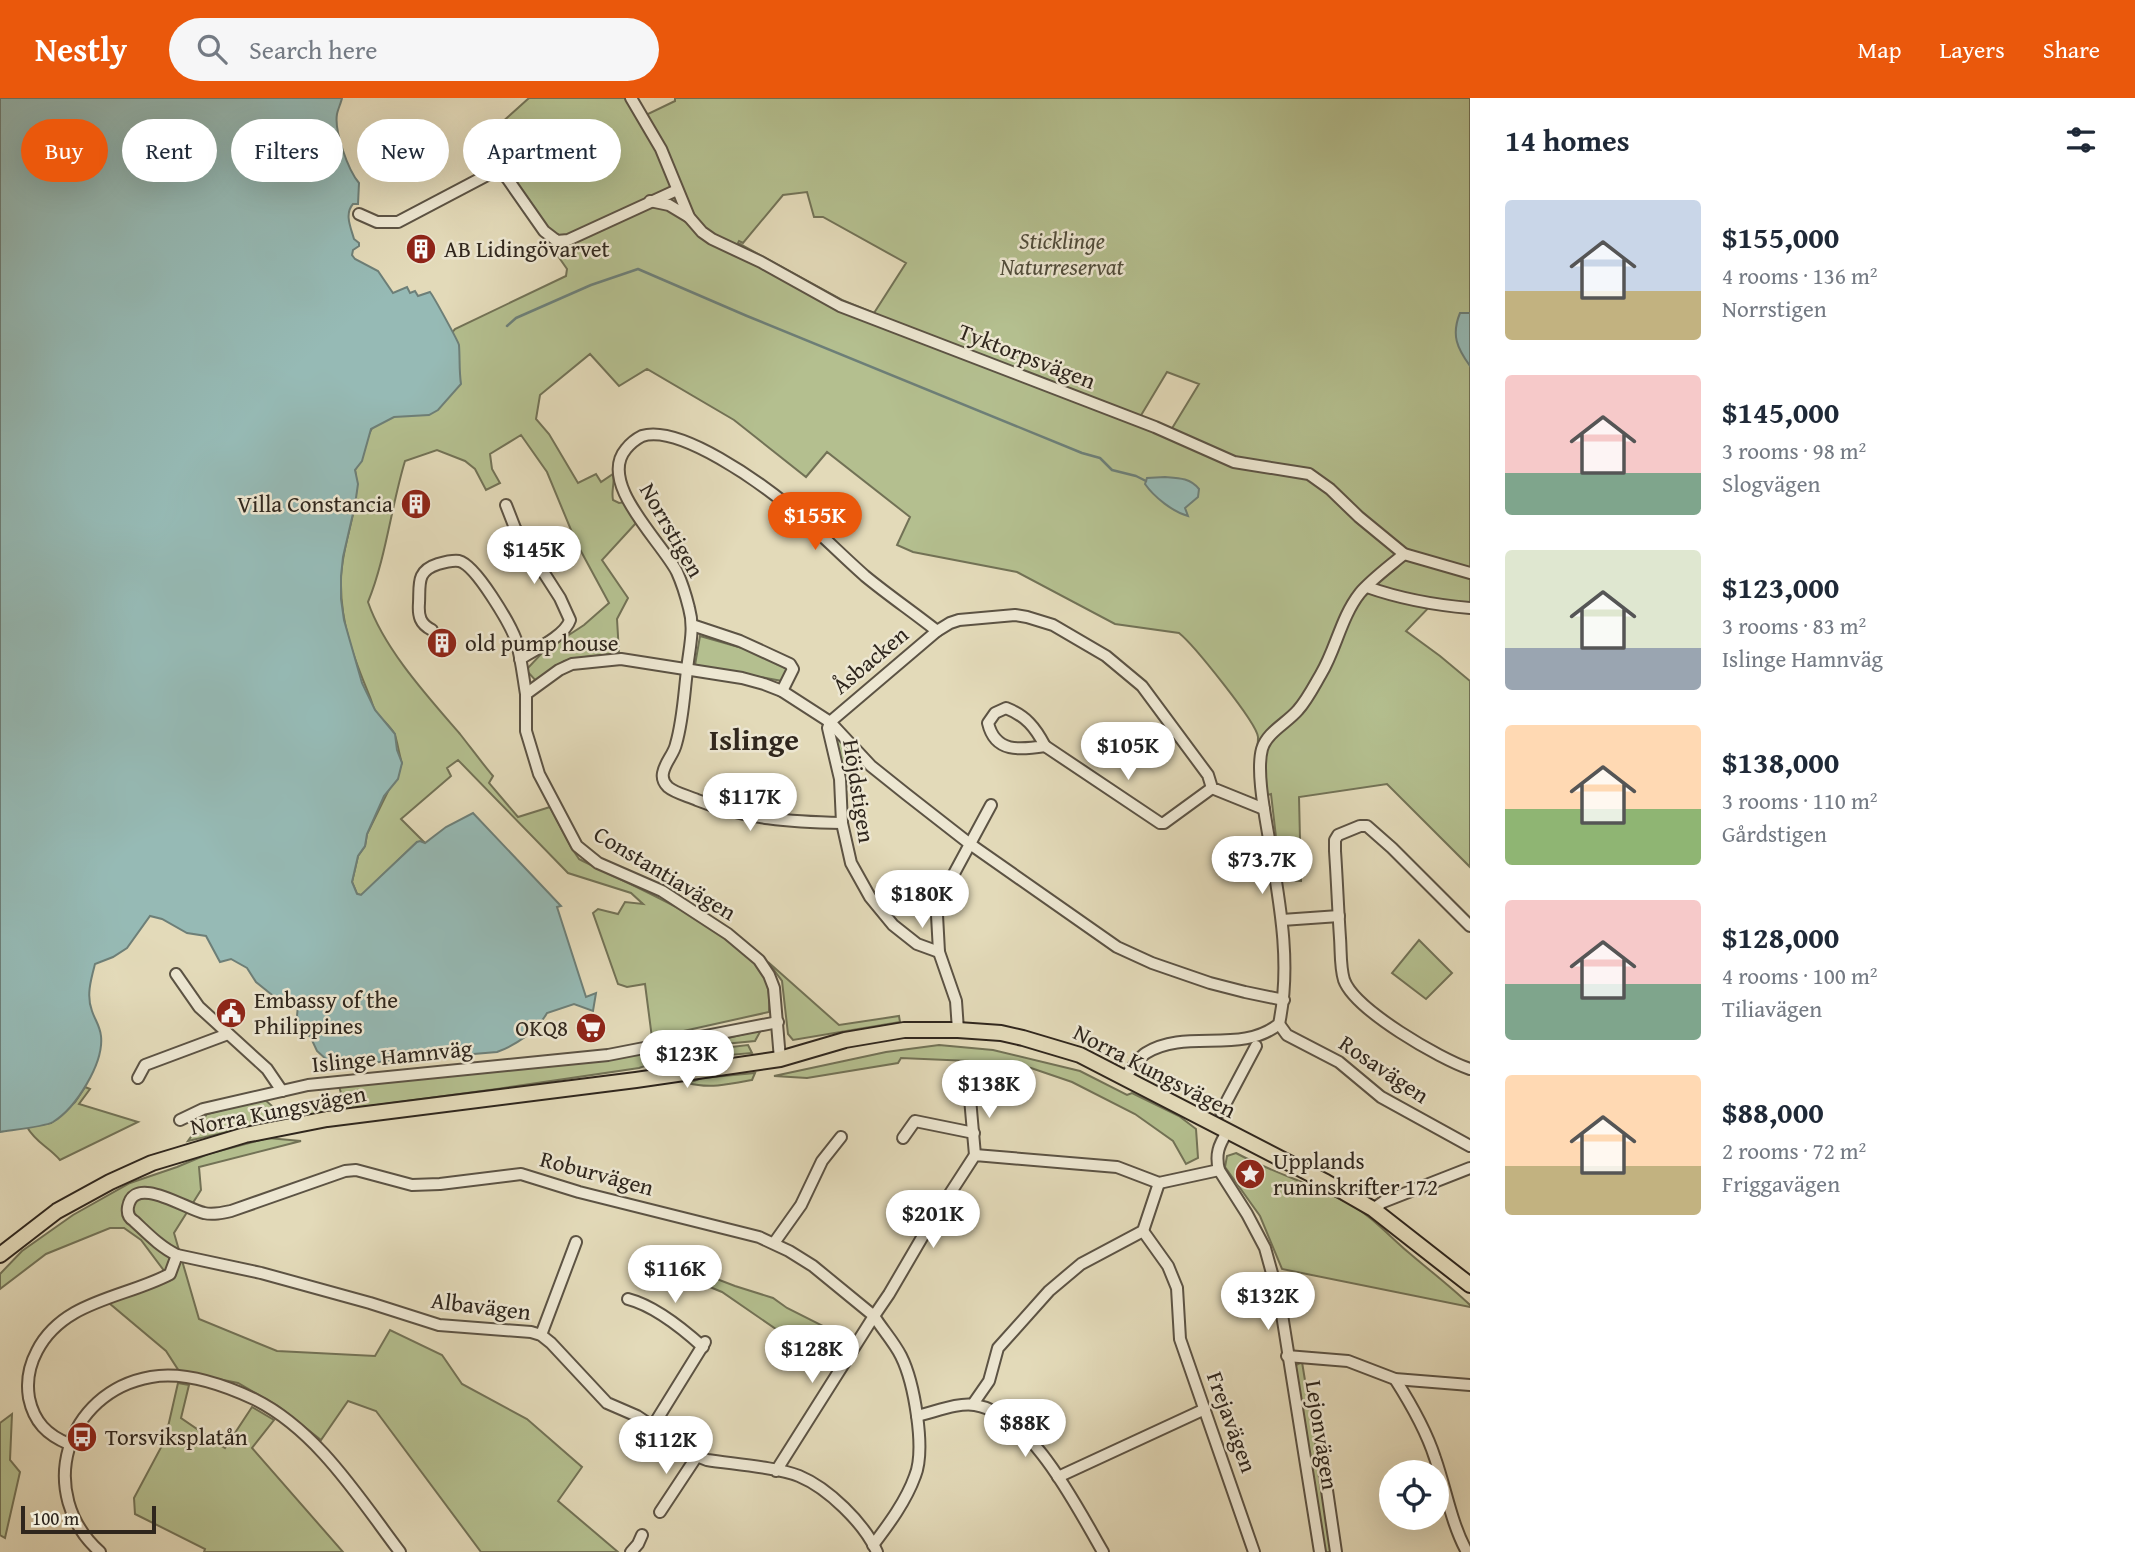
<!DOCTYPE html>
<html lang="en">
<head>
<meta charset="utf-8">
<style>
  :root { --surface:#fff; --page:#f6f6f7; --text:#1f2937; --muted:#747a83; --accent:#ea580c }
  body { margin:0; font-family:"Gentium Book Plus",serif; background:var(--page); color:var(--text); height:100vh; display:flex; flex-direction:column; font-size:26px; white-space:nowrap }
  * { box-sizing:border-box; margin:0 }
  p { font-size:23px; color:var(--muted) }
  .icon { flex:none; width:38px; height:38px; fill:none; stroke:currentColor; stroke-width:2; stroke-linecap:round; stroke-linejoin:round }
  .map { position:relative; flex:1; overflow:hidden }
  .sheet { display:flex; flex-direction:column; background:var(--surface); width:665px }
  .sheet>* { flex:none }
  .top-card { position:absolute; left:21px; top:21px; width:665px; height:63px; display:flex; gap:14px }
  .controls { position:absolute; left:1379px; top:1362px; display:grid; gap:14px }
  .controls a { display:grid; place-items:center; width:70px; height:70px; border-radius:50%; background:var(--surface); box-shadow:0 7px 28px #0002; font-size:35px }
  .scale { position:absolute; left:21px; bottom:18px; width:135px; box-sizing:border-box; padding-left:7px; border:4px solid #2f261d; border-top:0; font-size:19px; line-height:24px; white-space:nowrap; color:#2f261d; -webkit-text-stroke:5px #ede7d2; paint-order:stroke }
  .price { position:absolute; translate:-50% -60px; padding:0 16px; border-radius:24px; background:#fff; color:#222; font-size:23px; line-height:46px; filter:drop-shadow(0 2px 4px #0008) }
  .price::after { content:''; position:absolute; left:50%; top:42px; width:21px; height:16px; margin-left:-10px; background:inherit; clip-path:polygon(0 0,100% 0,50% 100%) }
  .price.active { background:var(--accent); color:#fff }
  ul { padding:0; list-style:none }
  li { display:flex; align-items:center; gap:21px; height:175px; padding:0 35px }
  li span { display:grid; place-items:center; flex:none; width:196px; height:140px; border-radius:7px; color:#555 }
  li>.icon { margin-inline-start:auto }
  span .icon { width:84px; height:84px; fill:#fffc; stroke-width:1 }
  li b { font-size:30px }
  h2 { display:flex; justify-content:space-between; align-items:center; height:84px; padding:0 35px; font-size:30px }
  .pill { padding:0 24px; border-radius:32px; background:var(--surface); box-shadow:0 7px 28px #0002; font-size:24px; line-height:63px }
  .pill.active { background:var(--accent); color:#fff }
  header { display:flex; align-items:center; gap:42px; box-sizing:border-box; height:98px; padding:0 35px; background:var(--accent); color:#fff }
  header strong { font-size:33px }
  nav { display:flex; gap:38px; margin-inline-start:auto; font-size:24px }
  .search { width:490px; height:63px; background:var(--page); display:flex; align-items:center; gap:18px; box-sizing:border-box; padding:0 24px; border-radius:38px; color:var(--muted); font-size:26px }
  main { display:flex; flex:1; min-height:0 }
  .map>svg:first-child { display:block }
  .green { fill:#b4bf8f; stroke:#727256; stroke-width:2; fill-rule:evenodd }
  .water { fill:#96bab5; stroke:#6d7f78; stroke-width:2 }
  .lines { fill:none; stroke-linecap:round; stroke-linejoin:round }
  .stream { stroke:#6d7f78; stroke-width:2.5 }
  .minor-casing { stroke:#5c5344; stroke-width:14 }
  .major-casing { stroke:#2f261d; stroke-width:18 }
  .minor { stroke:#ede7d2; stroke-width:10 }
  .major { stroke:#e3dab9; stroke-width:14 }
  .labels { text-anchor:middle; stroke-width:5; stroke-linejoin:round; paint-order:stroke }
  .park-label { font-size:23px; font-style:italic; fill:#504c3a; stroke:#ede7d2 }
  .poi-label { font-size:23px; fill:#2f261d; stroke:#ede7d2; text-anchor:start }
  .street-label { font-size:23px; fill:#2f261d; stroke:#ede7d2 }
  .district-label { font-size:30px; font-weight:bold; fill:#2f261d; stroke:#ede7d2 }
</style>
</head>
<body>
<header>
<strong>Nestly</strong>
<div class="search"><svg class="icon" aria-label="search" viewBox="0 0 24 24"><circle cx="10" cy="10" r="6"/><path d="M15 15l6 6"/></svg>Search here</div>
<nav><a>Map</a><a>Layers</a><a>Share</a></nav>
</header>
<main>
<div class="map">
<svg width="1470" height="1454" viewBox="0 0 1470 1454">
  <rect width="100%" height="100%" fill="#e3dab9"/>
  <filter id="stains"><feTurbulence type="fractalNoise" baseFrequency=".00286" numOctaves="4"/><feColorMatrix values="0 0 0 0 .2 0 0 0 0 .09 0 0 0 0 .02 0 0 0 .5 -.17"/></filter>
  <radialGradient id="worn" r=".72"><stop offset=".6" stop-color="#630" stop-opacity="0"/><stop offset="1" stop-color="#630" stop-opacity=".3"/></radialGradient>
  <g class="green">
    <path d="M529,0H634L644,18L675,3V0H1470V507L1435,503L1406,533L1440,558L1470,583V769L1387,686L1299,699L1301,783L1281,782L1271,696L1257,700C1257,687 1256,674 1257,661C1257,654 1258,646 1258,639C1257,625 1193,546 1179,535L1115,526L1017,474L913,454L897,447L910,419L827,354L806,379L734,322L647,271L619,288L590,256L540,297L536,321L549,336L578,385L596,376L601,384L613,376C615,386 611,392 613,402L619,405L625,404L636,425L602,462L628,500L617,521L619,555L585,559L564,563L537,584L526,572L543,554L584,527L609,505L576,444L547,374L521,337L490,356L492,371L500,385L486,392L475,371L465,363L437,352L405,363C391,409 386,460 368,504C384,551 428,599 460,636C471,650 482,665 493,678L489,685L518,719L550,709L571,749L579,761C624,784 670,803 713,830C728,839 745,849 756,863C768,878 770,895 769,914L652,940L645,886L627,889L618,886L593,815L598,811L618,816L625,804L643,806L631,795L568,775L458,662L447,670L451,678L401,721L425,745L417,744L364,795L361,797L357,796L352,784L358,758L365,748L367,736L402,665C399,657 397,640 394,635C389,627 381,621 376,614C373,610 372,604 370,599C354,561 340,525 341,482C341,444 362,409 355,372C365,359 364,344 372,330L455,231L566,178L567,171L496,69L501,66L497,59L500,26ZM807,94L814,119H823L906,165L874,215L842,202L738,145L739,143L743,145L783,97ZM1167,274L1199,286L1171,332L1140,319Z"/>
    <path d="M700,538L756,554L787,571L782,583L695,567Z"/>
    <path d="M839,640L864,668L842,675L833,641Z"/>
    <path d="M1419,842L1452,875L1426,901L1392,875Z"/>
    <path d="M768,864L839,927L899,918L900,924L793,942L788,936L782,883Z"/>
    <path d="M761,932L755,943L703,948L699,947Z"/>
    <path d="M748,947L752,955L686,961L706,952Z"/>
    <path d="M939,947L993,952L1080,973L1127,997L1132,995L1179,1018L1196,1031L1198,1060L1186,1066L1173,1043L1135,1016L1072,984L1031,970L993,964L901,960L898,965L807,980L774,978L886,954Z"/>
    <path d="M648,955L653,958L651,966L639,970L497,991L339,1012L271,1024L188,1043L207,1016L264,1001L279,1014L344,1006L339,988Z"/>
    <path d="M755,975L752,982C731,986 709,991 688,985L702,980Z"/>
    <path d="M85,989L90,991L79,1006L138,1024L60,1062C48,1048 36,1045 27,1029L51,1025L75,1004Z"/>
    <path d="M268,1040L301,1043L199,1069L201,1092L174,1135L199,1221L277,1253L375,1258L390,1232L442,1257L462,1286L527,1321L582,1369L558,1403L618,1454H481L376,1313L348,1303L321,1342L278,1308L238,1285L179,1273L166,1253L109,1205L171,1182L141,1142L124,1130H110L46,1156L0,1191V1176L22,1153L73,1117L130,1085L177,1069L208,1056Z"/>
    <path d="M1236,1055C1273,1075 1313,1086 1350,1106C1374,1120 1388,1137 1408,1154C1429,1172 1450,1188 1470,1207V1209L1282,1171L1260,1118L1225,1069L1227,1058Z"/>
    <path d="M683,1168L735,1188L773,1200L787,1210L833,1233L851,1248L834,1271L722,1194L678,1176Z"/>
    <path d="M1302,1264L1333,1454H1325L1294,1268Z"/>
    <path d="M178,1285L189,1287L181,1320L225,1350L252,1309L274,1322L252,1350L343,1454H204L205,1451L135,1416L134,1400L165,1342Z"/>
    <path d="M12,1316L10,1362L20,1374L5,1440L0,1437V1325Z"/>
  </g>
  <g class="water">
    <path d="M0,0H342C341,5 338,11 337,16C334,33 348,72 359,85L358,106H353C344,116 351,130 354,141L359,145V148L353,152L352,157L355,161L378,173L393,195L407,189L410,195L415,193L418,198L430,194C434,199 458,243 459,247C460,260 459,273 461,286L438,312L429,317L394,319L371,331L362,363L355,372L358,386L355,407L343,459L341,478V501L344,522L362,585L375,612L395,636L397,652L402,665L398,681L384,698L367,736L365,748L358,758L352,784L357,796L361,797L417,744L420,743L425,745L446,729L473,715L561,808L557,809L586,899L596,895L593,913L574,906L547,915C537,933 516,947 497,954L356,966L327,962L317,953L311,940L301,928L297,918L298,907L294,902L282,905L256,884L247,870L231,861L220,864L206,838L187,835L162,821L150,818L127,850L113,859L95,866C91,881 86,898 92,913C95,922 100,928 101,938C104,965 76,1010 53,1024C44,1029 12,1032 0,1034Z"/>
    <path d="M1460,215H1470V268C1457,250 1451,237 1460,215Z"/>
    <path d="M1165,379C1179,380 1190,380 1199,391L1198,399L1185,410L1188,418C1173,414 1154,399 1145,386L1147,380Z"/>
  </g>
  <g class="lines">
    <path class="stream" d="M507,228L516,220L591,187L638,171L747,218L1082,355L1100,360L1112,372L1136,378L1146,383"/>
    <g class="minor-casing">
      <g id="minor">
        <path d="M631,0L661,51L689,119L702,134L712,141L761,164L840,208L1155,329L1234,364L1309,376L1330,391L1359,419L1404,456L1470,475"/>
        <path d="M650,103L669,107L689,119"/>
        <path d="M359,116L377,124H398L493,74H499L507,80L544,133L557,143L568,142L677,92"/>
        <path d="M506,407L515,430L560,500L570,522C565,538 534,552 520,561"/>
        <path d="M1367,489C1401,501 1434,507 1470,510"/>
        <path d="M692,527L740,543L790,566L793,571L782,593"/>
        <path d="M432,532C420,526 418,518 419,505C420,486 416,473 438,466C445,464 452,462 459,463C476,467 510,526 516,542C521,559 523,578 526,596"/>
        <path d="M937,533L830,624L828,630L840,681L842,725L851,765L870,799L893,827L917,846L939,854"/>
        <path d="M1006,610C1026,618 1035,629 1045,648C1020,652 995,655 988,625L995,615Z"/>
        <path d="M1045,648L1160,725H1164L1212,690"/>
        <path d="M842,725C792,724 744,721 697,702C688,698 675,695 668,689C664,685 662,680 663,675C665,664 674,656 676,646C683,622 684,597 687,572C689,551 695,531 689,510C686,498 682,485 677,474C662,444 597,385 626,351C630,346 636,341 642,338C680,326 762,386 791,410C817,432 840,456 865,478C888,497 913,514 937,533L950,525L959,522L1015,517L1027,519L1053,527L1106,558L1142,588L1208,677L1212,690L1264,711"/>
        <path d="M1282,822L1339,818"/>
        <path d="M1470,828L1392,750L1367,728H1360L1338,737L1335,742V753C1337,782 1338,811 1340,840C1341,853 1340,869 1344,882C1355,912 1440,961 1470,971"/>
        <path d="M176,876L199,909L267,971L282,993"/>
        <path d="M1279,926L1287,937L1339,964L1381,999L1470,1048"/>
        <path d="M958,932L956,903L939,854L937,817L943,796L991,707"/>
        <path d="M780,961L774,890L769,877L759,862L728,836L662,793L598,765L577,748L539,676L526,633V596L559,572L572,566L621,561L742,580L764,586L782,593L830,624L871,668L906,696L970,746L1117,849L1152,865L1210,885L1245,894L1284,902"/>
        <path d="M138,980L145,967L228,936"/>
        <path d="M1125,980C1131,971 1138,960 1146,955C1187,930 1240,957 1279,926C1292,865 1279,801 1269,741C1265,717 1256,673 1262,651C1267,634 1287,625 1298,612C1307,602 1314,588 1321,576C1336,551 1341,519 1360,495C1372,481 1390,468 1404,456"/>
        <path d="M969,989L975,1057"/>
        <path d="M1221,1014L1256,948"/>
        <path d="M180,1022L203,1011L308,987L608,957L778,924"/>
        <path d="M1227,1034C1219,1047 1215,1056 1219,1072L1247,1116L1265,1150L1280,1204L1320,1454"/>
        <path d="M903,1040L915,1023L974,1035"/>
        <path d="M1373,1111L1383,1104L1470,1070"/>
        <path d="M1143,1133L1168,1168L1177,1190L1180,1241L1254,1454"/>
        <path d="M774,1145L801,1107L822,1063L841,1039"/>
        <path d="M628,1201C655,1208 682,1230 703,1249"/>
        <path d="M541,1237L576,1144"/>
        <path d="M1287,1258L1348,1263L1395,1281L1470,1287"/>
        <path d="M1395,1281C1411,1306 1426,1332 1435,1360C1446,1391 1451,1425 1467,1454"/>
        <path d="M973,1306L989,1283L998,1250L1049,1193L1081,1166L1143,1133L1159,1085"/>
        <path d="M917,1318C935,1314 958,1304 975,1307C1032,1317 1076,1408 1103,1454"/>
        <path d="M653,1328L705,1244"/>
        <path d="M69,1346C47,1337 34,1324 29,1300C26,1282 29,1268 37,1253C63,1202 125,1200 170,1176L177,1157"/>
        <path d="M1322,1358L1336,1454"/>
        <path d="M776,1373L874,1218L813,1168L789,1153L759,1139L579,1094L521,1076L440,1086L412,1087L356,1072L345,1073L231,1113C222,1115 213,1117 204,1115C187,1112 134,1075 128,1109C127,1115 129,1120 134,1123C147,1135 160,1149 177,1157L261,1175L370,1205L439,1227L531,1234L541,1237L551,1245L607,1305L637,1318L697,1358L707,1362C732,1366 777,1369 799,1378C828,1390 864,1425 877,1454"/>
        <path d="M1058,1379L1205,1311"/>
        <path d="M660,1414L697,1358"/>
        <path d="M873,1447C889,1426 906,1403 915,1378C926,1351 914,1284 901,1258C894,1244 882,1231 874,1218L889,1196L927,1131L975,1057L1117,1069L1159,1085L1219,1072"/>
        <path d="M100,1454C35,1396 65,1294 151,1279C184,1273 224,1287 254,1301C317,1332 359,1400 400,1454"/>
        <path d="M631,1454L638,1446L642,1437"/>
      </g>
    </g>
    <g class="major-casing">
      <path id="major" d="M0,1157L57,1113L110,1084L152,1065L245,1037L327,1021L636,982L780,961L845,942L904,932H958L1001,935L1023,940L1080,957L1326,1084L1373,1111L1470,1187"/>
    </g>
    <use href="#minor" class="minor"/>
    <use href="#major" class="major"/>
  </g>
  <defs>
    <g id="building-disc" transform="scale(1.575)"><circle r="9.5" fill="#8f2418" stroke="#ede7d2"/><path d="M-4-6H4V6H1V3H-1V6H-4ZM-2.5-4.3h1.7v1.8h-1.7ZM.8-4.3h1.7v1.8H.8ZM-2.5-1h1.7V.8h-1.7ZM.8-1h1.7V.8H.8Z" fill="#fff"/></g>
    <g id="civic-disc" transform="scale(1.575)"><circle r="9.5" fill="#8f2418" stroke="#ede7d2"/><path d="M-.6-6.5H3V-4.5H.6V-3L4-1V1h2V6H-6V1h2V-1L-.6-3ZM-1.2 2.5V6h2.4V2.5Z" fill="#fff"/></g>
    <g id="supermarket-disc" transform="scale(1.575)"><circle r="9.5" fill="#8f2418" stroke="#ede7d2"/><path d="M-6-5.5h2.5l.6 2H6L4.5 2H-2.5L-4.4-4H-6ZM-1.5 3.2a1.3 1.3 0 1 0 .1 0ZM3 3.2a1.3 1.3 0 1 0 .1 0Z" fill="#fff"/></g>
    <g id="sight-disc" transform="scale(1.575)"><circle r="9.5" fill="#8f2418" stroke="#ede7d2"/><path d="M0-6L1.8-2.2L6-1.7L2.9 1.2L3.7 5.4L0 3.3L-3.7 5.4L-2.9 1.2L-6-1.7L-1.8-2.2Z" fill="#fff"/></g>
    <g id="bus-disc" transform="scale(1.575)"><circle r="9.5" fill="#8f2418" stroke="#ede7d2"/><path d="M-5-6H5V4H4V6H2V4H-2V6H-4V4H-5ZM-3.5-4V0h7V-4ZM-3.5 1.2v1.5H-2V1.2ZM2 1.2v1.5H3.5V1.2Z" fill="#fff"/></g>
  </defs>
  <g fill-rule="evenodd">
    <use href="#building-disc" x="421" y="151"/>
    <use href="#building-disc" x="416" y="406"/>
    <use href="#building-disc" x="442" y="545"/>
    <use href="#civic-disc" x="231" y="915"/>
    <use href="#supermarket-disc" x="591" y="930"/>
    <use href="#sight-disc" x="1250" y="1076"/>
    <use href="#bus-disc" x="82" y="1339"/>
  </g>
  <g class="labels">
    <g class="park-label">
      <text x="1062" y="151">Sticklinge<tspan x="1062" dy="26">Naturreservat</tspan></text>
    </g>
    <g class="poi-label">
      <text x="444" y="159">AB Lidingövarvet</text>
      <text x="393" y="414" text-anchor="end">Villa Constancia</text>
      <text x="465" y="553">old pump house</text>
      <text x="254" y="910">Embassy of the<tspan x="254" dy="26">Philippines</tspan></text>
      <text x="568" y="938" text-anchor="end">OKQ8</text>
      <text x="1273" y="1071">Upplands<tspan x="1273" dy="26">runinskrifter 172</tspan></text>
      <text x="105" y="1347">Torsviksplatån</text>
    </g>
    <g class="street-label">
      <text transform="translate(1027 258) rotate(21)" y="8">Tyktorpsvägen</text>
      <text transform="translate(672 432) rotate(60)" y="8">Norrstigen</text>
      <text transform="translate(870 562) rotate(-40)" y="8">Åsbacken</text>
      <text transform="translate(859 693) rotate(81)" y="8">Höjdstigen</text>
      <text transform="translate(665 775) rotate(31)" y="8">Constantiavägen</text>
      <text transform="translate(392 958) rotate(-6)" y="8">Islinge Hamnväg</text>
      <text transform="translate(1384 971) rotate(34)" y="8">Rosavägen</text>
      <text transform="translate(1155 973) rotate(27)" y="8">Norra Kungsvägen</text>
      <text transform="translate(278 1012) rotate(-11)" y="8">Norra Kungsvägen</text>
      <text transform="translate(597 1075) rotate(15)" y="8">Roburvägen</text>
      <text transform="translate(481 1208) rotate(7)" y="8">Albavägen</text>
      <text transform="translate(1232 1324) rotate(70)" y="8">Frejavägen</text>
      <text transform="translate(1322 1337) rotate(81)" y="8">Lejonvägen</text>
    </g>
    <g class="district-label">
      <text x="754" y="652">Islinge</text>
    </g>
  </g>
  <rect width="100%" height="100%" filter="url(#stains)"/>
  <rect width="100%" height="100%" fill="url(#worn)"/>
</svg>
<div class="controls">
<a><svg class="icon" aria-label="locate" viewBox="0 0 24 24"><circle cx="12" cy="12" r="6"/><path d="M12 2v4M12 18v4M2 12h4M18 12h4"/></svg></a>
</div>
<div class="scale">100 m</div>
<b class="price active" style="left:815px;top:454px">$155K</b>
<b class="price" style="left:534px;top:488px">$145K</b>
<b class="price" style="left:1128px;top:684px">$105K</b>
<b class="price" style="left:750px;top:735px">$117K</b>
<b class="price" style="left:1262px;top:798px">$73.7K</b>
<b class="price" style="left:922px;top:832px">$180K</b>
<b class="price" style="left:687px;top:992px">$123K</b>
<b class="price" style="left:989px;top:1022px">$138K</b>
<b class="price" style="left:933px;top:1152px">$201K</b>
<b class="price" style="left:675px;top:1207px">$116K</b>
<b class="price" style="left:1268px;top:1234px">$132K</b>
<b class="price" style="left:812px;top:1287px">$128K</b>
<b class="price" style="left:1025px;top:1361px">$88K</b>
<b class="price" style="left:666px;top:1378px">$112K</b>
<div class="top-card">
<a class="pill active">Buy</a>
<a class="pill">Rent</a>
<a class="pill">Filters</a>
<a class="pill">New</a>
<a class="pill">Apartment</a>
</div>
</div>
<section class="sheet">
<h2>14 homes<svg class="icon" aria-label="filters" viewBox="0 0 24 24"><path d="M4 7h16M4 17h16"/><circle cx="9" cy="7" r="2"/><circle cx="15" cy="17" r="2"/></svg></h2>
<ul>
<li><span style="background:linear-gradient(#c9d6e8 65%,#c2b280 0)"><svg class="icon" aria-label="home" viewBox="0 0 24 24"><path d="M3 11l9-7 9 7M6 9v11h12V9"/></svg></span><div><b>$155,000</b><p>4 rooms · 136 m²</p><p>Norrstigen</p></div></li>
<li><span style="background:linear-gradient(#f6c9c9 70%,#7fa58c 0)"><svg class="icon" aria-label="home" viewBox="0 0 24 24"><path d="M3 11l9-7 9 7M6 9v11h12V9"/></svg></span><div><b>$145,000</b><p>3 rooms · 98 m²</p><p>Slogvägen</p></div></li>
<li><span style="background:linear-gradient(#dfe7d0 70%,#9aa5b1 0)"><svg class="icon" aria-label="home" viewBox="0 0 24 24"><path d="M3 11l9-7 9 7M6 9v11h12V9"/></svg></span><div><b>$123,000</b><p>3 rooms · 83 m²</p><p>Islinge Hamnväg</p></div></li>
<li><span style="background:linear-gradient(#ffd9b3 60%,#8fb573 0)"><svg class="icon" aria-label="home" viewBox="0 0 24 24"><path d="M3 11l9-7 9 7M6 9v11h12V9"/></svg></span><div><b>$138,000</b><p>3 rooms · 110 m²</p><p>Gårdstigen</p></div></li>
<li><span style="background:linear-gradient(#f6c9c9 60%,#7fa58c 0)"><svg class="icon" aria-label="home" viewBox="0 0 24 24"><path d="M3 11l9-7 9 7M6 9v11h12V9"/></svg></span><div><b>$128,000</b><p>4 rooms · 100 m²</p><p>Tiliavägen</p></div></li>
<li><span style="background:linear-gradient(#ffd9b3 65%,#c2b280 0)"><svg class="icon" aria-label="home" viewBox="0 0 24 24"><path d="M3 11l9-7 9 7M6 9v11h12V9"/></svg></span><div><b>$88,000</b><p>2 rooms · 72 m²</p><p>Friggavägen</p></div></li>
</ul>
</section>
</main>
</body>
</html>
